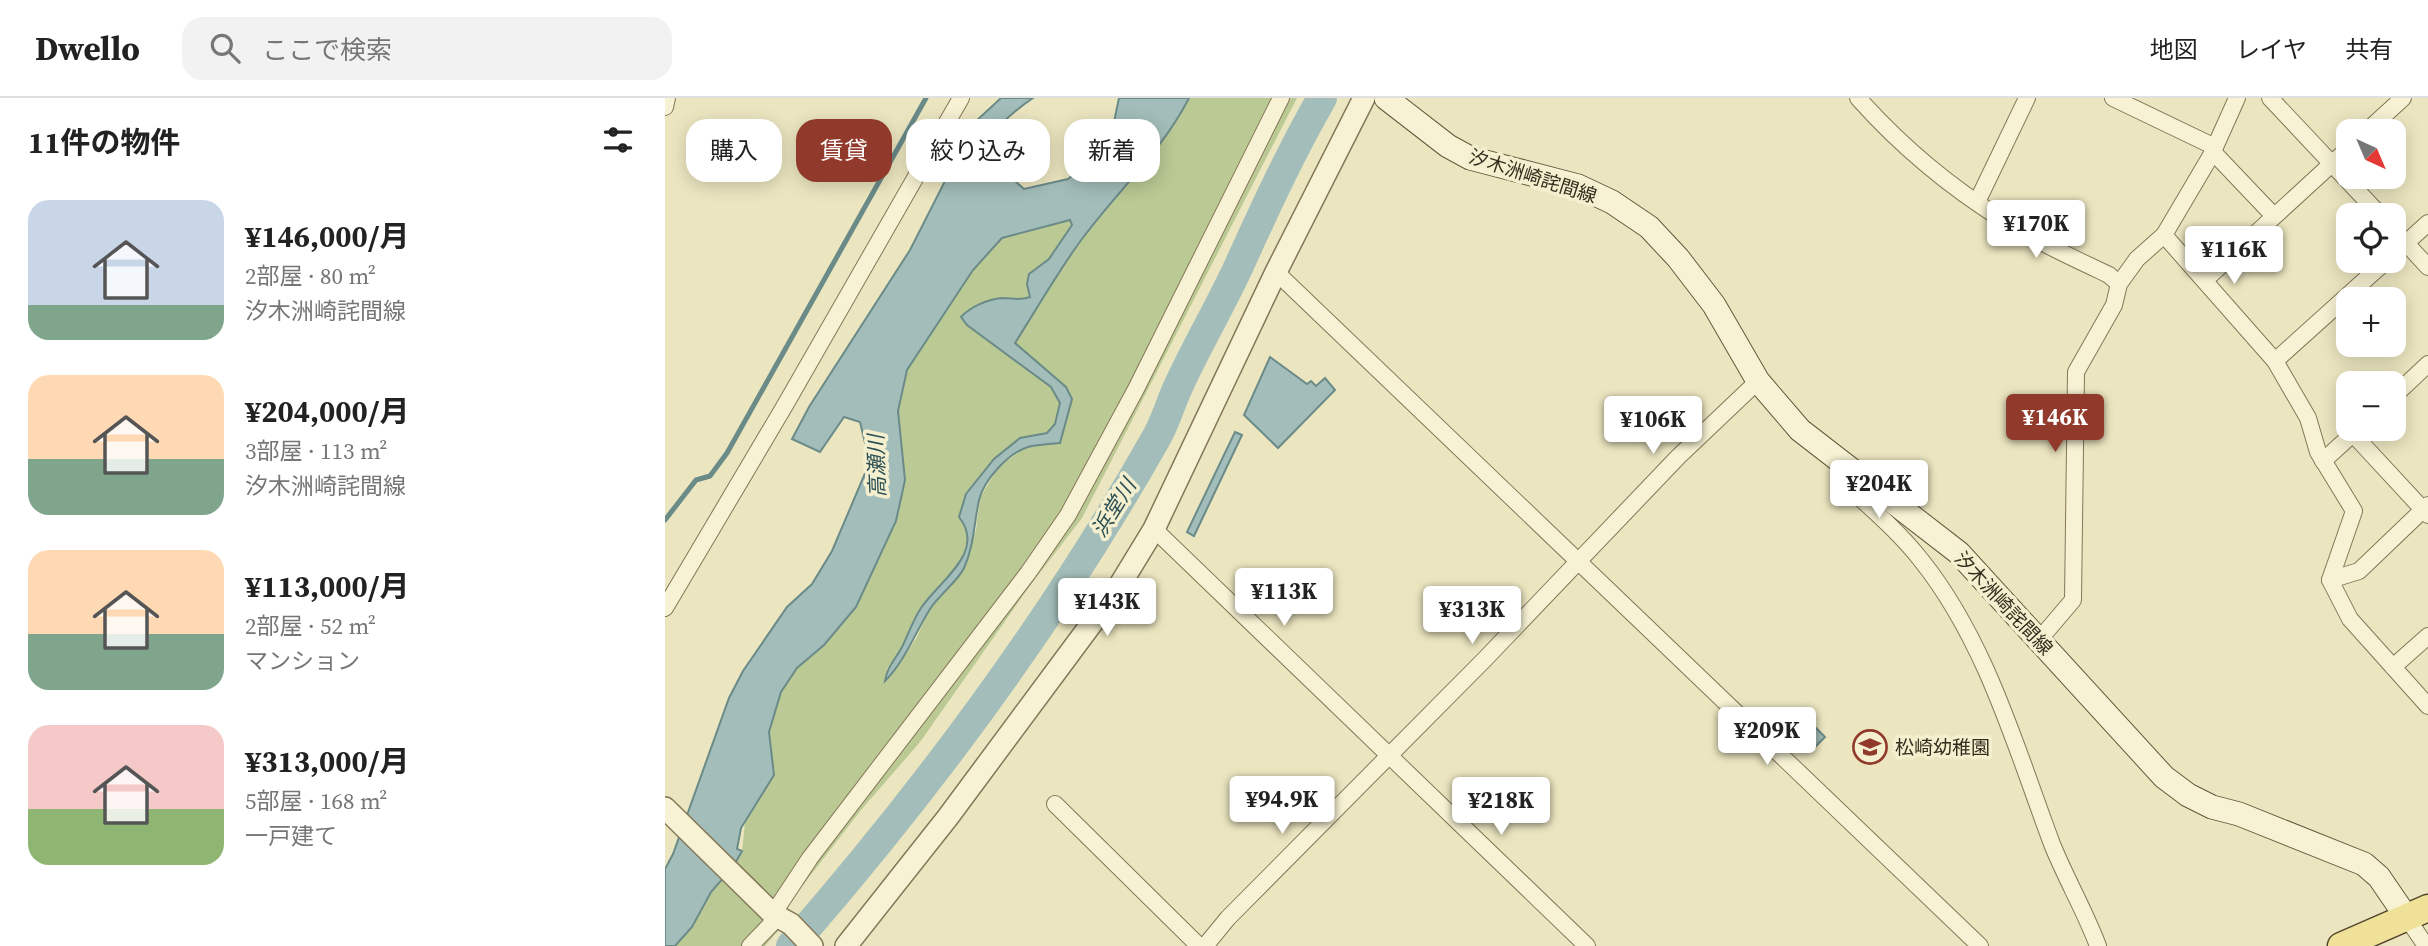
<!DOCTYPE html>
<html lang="ja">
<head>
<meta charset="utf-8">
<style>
  :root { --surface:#fff; --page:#f2f2f2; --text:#222; --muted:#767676; --line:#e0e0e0; --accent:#913a2b }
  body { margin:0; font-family:"Source Serif 4","Noto Sans JP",serif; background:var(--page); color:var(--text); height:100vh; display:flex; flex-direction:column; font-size:26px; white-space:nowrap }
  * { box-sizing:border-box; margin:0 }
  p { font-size:23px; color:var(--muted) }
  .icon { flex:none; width:38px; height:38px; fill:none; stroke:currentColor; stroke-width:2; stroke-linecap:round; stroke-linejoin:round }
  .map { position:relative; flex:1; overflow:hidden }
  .sheet { display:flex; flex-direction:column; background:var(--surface); width:665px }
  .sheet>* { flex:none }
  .top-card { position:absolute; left:21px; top:21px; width:665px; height:63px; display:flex; gap:14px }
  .needle { width:46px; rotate:136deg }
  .tools { position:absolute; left:1671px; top:21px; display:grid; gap:14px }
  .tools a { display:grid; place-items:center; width:70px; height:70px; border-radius:14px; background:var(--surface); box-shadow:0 4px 18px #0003; font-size:35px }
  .price { position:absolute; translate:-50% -60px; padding:0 16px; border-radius:7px; background:#fff; color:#222; font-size:23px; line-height:46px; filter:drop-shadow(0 2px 4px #0008) }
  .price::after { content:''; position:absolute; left:50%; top:42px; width:21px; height:16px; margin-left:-10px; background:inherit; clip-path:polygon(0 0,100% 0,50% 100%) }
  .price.active { background:var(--accent); color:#fff }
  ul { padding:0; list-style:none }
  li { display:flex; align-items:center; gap:21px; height:175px; padding:0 28px }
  li span { display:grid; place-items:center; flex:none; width:196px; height:140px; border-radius:21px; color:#555 }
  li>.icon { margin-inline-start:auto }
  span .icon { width:84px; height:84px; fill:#fffc; stroke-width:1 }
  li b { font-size:30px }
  h2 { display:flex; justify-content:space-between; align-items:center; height:84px; padding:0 28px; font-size:30px }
  .tag { padding:0 24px; border-radius:21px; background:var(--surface); box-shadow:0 4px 18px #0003; font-size:24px; line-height:63px }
  .tag.active { background:var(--accent); color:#fff }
  header { display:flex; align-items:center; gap:42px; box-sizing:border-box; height:98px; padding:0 35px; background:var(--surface); border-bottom:2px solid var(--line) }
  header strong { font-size:33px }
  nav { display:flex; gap:38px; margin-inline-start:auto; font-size:24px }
  .search { width:490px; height:63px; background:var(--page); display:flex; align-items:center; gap:18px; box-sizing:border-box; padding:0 24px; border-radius:21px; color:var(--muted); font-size:26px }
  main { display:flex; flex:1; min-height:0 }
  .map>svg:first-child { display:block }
  .green { fill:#bbc994 }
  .water { fill:#a3beba; stroke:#6a8b88; stroke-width:2 }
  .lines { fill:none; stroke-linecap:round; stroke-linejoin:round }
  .stream { stroke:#6a8b88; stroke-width:5 }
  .river { stroke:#a3beba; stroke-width:30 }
  .minor-casing { stroke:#847759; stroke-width:18 }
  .tertiary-casing { stroke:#847759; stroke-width:24 }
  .secondary-casing { stroke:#66583c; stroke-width:25 }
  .primary-casing { stroke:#52442d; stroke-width:29 }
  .minor { stroke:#f7f2d3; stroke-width:16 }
  .tertiary { stroke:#f7f2d3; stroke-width:21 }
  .secondary { stroke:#f7f2d3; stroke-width:23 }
  .primary { stroke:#efe298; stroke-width:26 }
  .labels { text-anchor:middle; stroke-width:7; stroke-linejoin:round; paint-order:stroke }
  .street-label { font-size:19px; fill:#342c1d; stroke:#f4efcf }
  .poi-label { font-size:19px; fill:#342c1d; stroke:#f4efcf; text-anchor:start }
  .water-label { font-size:21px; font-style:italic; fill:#2c5054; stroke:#f4efcf }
</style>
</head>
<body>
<header>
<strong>Dwello</strong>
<div class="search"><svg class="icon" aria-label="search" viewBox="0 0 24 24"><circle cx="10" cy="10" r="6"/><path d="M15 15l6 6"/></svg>ここで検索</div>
<nav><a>地図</a><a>レイヤ</a><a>共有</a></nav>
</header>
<main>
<section class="sheet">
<h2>11件の物件<svg class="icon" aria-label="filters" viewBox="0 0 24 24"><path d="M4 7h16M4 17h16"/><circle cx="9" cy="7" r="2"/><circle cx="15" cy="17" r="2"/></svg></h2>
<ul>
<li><span style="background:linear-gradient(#c9d6e8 75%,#7fa58c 0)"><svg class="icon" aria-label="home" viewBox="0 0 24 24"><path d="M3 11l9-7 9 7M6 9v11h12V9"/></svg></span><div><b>¥146,000/月</b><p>2部屋 · 80 m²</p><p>汐木洲崎詫間線</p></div></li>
<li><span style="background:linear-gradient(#ffd9b3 60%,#7fa58c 0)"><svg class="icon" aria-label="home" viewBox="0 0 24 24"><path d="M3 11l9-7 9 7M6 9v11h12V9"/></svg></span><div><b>¥204,000/月</b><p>3部屋 · 113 m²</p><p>汐木洲崎詫間線</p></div></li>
<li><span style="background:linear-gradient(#ffd9b3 60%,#7fa58c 0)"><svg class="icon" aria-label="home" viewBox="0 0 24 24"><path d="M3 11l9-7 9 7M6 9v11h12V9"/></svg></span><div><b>¥113,000/月</b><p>2部屋 · 52 m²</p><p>マンション</p></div></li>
<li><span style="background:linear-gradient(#f6c9c9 60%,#8fb573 0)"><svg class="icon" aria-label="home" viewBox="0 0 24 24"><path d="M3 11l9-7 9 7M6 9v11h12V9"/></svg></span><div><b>¥313,000/月</b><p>5部屋 · 168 m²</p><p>一戸建て</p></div></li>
</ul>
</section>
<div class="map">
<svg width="1763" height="848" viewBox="0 0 1763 848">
  <rect width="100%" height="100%" fill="#ece6c0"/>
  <path class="green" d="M524,0H632L417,420L364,489L255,644L196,712L121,809L126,818L100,848H10L27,829L46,794L68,769L77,753L80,725L109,677L104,634L116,594L132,570L159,547L191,509L219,451L240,382L233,313L241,273L308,172L338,140L405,122L407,126L384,161L364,176L362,186L365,199L356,202L336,200L302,212L319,238L386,289L395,304L390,326L382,336L355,340L329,361L302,429L303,439L296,464L256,510L235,553L222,571L229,574L252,539L264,512L279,492L298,473L311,432L315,400L334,368L361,349L395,344L407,301L400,287L350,245C371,212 391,177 414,145C450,95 496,56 524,0Z"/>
  <g class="water">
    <path d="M336,0H368C349,13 294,56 320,82H349L359,91L403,81L444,48L454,0H524C496,55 450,95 414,145C391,177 371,212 350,245L401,289L407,301L395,345C385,346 373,346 363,349C343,355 319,382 314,402C309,425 309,448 299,470C293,483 274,497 265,511C250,535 240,563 220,583C222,569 230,562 237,549C243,537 248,522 256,510C274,483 322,454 294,419L301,396L329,361L355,340L382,335L390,326L395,305L386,289L302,227L296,219C305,209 323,201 337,200C348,200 354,203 365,199L362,186L364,176L384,161L407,127L405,122L337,140L308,172L242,272L233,313L240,382L231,423L191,509L159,547L132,570L116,594L104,634L109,677L76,730L72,751L77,753L68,769L46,794L27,829L10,848H0V771L8,756L64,600L78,573L122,509L147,486L167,453L201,373L202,353L195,324L179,319L155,354L127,341L144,309L245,152L310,24Z"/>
    <path d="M605,259L642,286L646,283L651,288L660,280L670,292L613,350L579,317Z"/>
    <path d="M570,334L577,337L529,438L522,434Z"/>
    <path d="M1141,620L1160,639L1147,652L1128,634Z"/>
  </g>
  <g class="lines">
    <path class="stream" d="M0,422L31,382L45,378L62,355L261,0"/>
    <path class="river" d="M126,848C263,691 387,524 490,342C500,326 505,306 513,289C533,245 558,204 577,161C602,106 627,52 657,0"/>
    <g class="minor-casing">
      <g id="minor">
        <path d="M1193,0C1234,46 1285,89 1338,122C1371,143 1408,160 1444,177L1454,186"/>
        <path d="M1448,0L1550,49L1548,54L1608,117"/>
        <path d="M1605,0L1715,117"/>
        <path d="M0,9L2,0"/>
        <path d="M1702,33L1738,0"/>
        <path d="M1550,49L1572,0"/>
        <path d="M1312,104L1362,0"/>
        <path d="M1729,132L1763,169"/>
        <path d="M1499,137L1610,263L1643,320L1653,354L1689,413L1665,482L1685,521L1763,608"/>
        <path d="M1729,156L1763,125"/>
        <path d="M611,174L1315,848"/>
        <path d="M1540,182L1684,50"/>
        <path d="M1610,263L1721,163"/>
        <path d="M1729,298L1763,266"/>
        <path d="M1688,336L1763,417"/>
        <path d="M1658,363L1693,331"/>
        <path d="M1180,368L1181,387C1207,411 1234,434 1256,462C1321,543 1351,650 1387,746C1401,781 1420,813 1433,848"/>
        <path d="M489,431L922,848"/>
        <path d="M1665,482L1694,473L1763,407"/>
        <path d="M0,510L119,309L296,0"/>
        <path d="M1374,542L1408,502L1411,274L1449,207L1454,186L1472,161L1499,137L1548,54"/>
        <path d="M1728,569L1763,538"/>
        <path d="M390,706L534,848"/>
        <path d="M108,816L145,760L363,475L403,417L471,291L616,0"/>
        <path d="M1742,820L1761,848"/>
        <path d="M85,848L113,819"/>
        <path d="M540,848L563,820L820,561L1013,359L1093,283"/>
      </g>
    </g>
    <g class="tertiary-casing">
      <g id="tertiary">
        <path d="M0,710L108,816L126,826L147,848"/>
        <path d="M181,848L283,719L453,490L489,431L611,174L699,0"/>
      </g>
    </g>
    <g class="secondary-casing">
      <path id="secondary" d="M721,0L783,48L805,60L913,88L947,104L984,129L1013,160L1049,207L1093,283L1135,332L1294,455L1499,679L1523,697L1547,709L1574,716L1699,766L1714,779L1742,820"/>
    </g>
    <g class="primary-casing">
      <path id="primary" d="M1676,848L1763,810"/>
    </g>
    <use href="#minor" class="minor"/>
    <use href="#tertiary" class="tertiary"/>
    <use href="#secondary" class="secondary"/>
    <use href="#primary" class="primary"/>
  </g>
  <defs>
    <g id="school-ring" transform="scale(1.75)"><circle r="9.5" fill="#f4efcf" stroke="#913a2b" stroke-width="1.5"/><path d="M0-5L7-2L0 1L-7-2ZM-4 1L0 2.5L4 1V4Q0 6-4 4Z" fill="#913a2b"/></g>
  </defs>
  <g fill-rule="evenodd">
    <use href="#school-ring" x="1205" y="649"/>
  </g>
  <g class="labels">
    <g class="street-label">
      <text transform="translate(868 78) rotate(18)" y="7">汐木洲崎詫間線</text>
      <text transform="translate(1339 505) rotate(47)" y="7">汐木洲崎詫間線</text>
    </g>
    <g class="poi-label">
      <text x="1230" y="656">松崎幼稚園</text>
    </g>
    <g class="water-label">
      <text transform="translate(212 368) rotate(-92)" y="7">高瀬川</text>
      <text transform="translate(449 410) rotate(-58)" y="7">浜堂川</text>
    </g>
  </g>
</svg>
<div class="tools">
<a><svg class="needle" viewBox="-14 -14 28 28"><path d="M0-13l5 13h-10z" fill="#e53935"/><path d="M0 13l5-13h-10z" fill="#767676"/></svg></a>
<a><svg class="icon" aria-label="locate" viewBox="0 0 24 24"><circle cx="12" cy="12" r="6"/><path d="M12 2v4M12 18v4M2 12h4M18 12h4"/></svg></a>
<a>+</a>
<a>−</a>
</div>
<b class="price" style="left:1371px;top:162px">¥170K</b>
<b class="price" style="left:1569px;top:188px">¥116K</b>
<b class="price active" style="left:1390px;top:356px">¥146K</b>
<b class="price" style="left:988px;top:358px">¥106K</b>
<b class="price" style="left:1214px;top:422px">¥204K</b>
<b class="price" style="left:619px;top:530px">¥113K</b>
<b class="price" style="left:442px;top:540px">¥143K</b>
<b class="price" style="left:807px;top:548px">¥313K</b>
<b class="price" style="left:1102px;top:669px">¥209K</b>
<b class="price" style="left:617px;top:738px">¥94.9K</b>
<b class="price" style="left:836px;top:739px">¥218K</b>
<div class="top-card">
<a class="tag">購入</a>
<a class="tag active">賃貸</a>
<a class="tag">絞り込み</a>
<a class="tag">新着</a>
</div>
</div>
</main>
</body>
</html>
